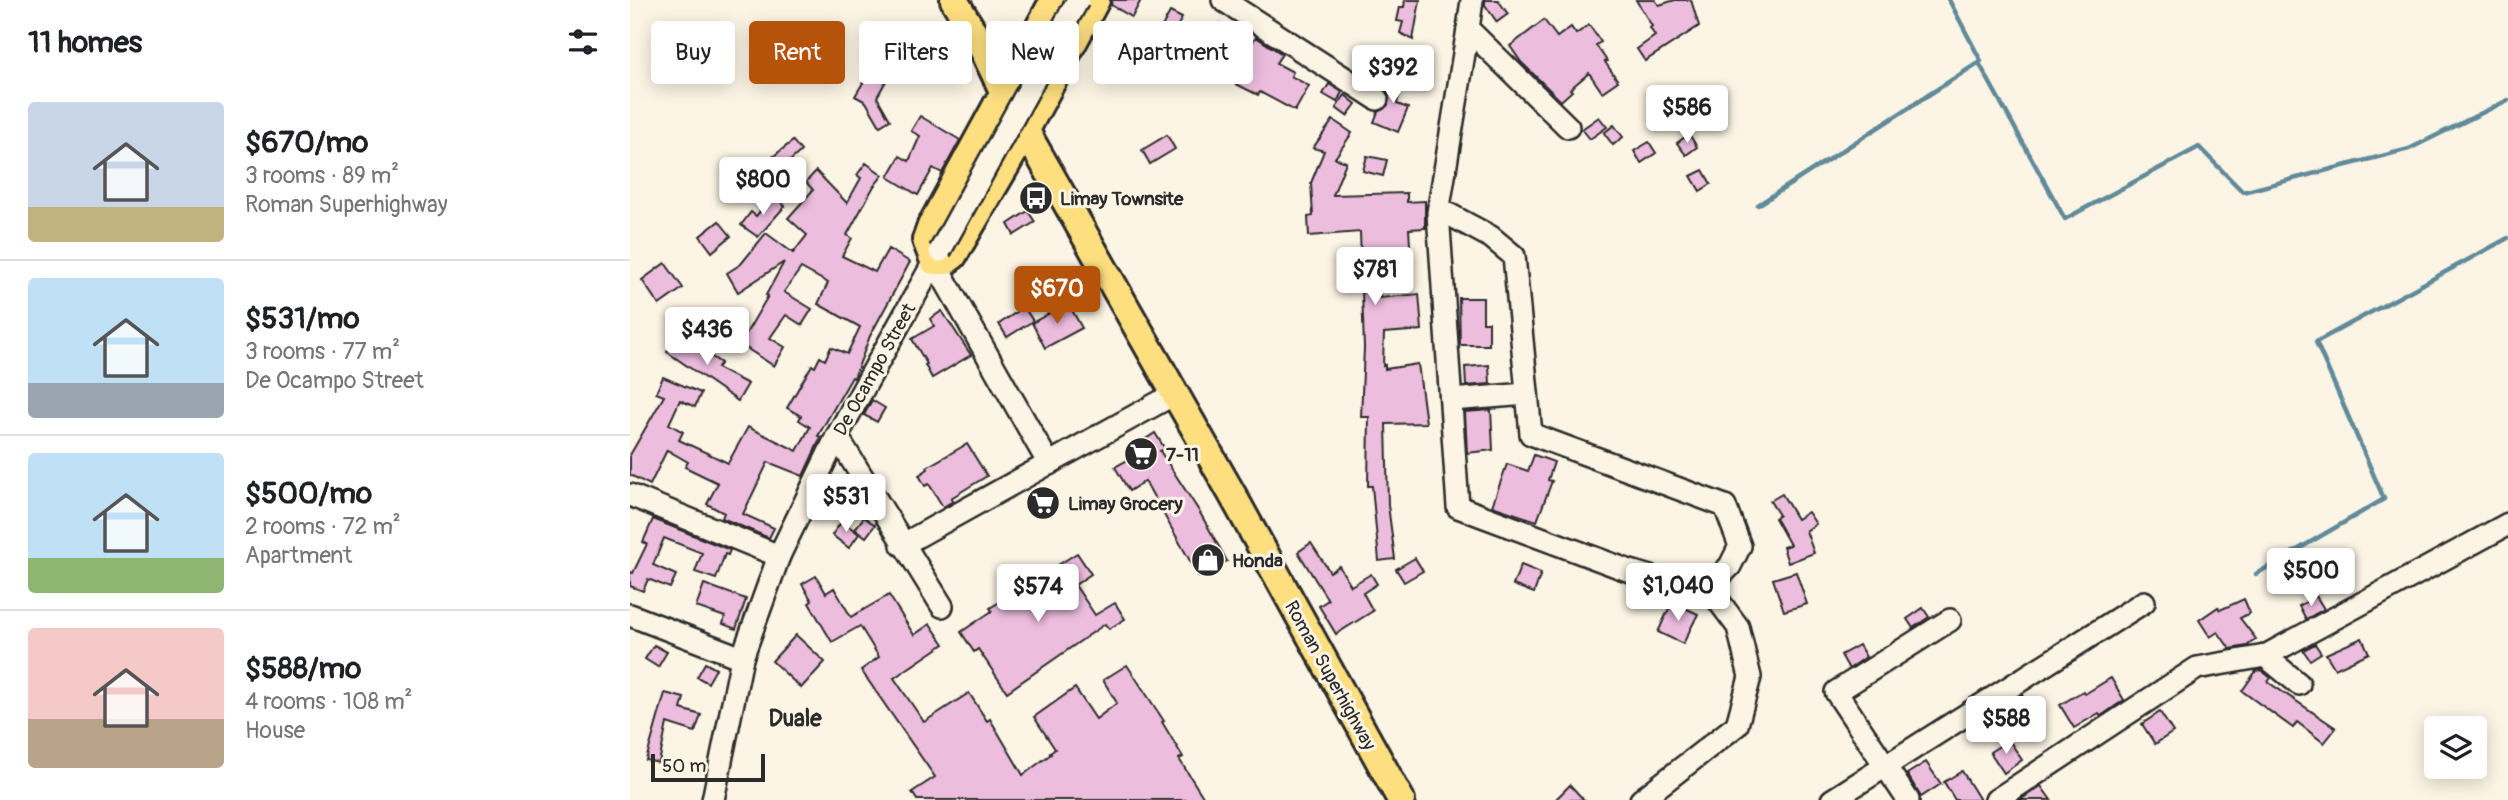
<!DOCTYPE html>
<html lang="en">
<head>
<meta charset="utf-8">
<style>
  :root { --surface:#fff; --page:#f6f6f6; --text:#202124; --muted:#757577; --line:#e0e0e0; --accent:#b45309 }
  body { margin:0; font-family:Pangolin,sans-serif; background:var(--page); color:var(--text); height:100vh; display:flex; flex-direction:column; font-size:26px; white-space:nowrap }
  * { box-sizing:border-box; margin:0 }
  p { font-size:23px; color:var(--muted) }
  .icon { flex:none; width:38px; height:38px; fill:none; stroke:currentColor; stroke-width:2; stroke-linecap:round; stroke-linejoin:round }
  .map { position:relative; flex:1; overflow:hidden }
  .sheet { display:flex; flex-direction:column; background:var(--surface); width:630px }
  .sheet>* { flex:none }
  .top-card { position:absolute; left:21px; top:21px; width:665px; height:63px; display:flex; gap:14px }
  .fabs { position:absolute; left:1794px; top:716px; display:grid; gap:14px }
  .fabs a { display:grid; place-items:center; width:63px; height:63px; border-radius:7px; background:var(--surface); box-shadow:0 4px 18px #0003; font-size:35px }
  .scale { position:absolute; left:21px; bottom:18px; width:114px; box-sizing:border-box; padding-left:7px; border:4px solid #2b2b2b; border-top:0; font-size:19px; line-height:24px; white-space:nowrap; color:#2b2b2b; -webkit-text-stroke:5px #fcf5e5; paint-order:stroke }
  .price { position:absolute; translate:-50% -60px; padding:0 16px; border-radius:7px; background:#fff; color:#222; font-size:23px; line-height:46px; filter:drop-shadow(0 2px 4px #0008) }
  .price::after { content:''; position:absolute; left:50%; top:42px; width:21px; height:16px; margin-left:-10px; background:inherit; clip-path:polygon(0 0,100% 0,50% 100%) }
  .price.selected { background:var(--accent); color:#fff }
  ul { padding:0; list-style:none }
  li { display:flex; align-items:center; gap:21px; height:175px; padding:0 28px }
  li+li { border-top:2px solid var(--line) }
  li span { display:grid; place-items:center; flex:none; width:196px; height:140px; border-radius:7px; color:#555 }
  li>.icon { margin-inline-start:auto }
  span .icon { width:84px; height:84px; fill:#fffc; stroke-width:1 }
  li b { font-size:30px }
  h2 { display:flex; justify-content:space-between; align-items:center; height:84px; padding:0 28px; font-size:30px }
  .tag { padding:0 24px; border-radius:7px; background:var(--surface); box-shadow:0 4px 18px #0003; font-size:24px; line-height:63px }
  .tag.selected { background:var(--accent); color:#fff }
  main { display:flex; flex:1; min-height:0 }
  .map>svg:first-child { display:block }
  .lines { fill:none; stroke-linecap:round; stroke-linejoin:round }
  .stream { stroke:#608a9a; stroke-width:4.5 }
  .building { fill:#edbdde; stroke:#2b2b2b; stroke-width:2 }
  .minor-casing { stroke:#2b2b2b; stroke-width:26 }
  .major-casing { stroke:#2b2b2b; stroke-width:32 }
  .minor { stroke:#fcf5e5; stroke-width:21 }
  .major { stroke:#fddf80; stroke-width:26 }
  .minor-bridge-casing { stroke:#2b2b2b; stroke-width:26; stroke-linecap:butt }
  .minor-bridge { stroke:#fcf5e5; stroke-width:21 }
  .labels { text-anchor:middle; stroke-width:6; stroke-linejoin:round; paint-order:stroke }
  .poi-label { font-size:19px; font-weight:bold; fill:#2b2b2b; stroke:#fcf5e5; text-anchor:start }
  .street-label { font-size:19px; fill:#2b2b2b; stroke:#fcf5e5 }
  .quarter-label { font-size:23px; font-weight:bold; fill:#2b2b2b; stroke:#fcf5e5 }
</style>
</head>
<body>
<main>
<section class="sheet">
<h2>11 homes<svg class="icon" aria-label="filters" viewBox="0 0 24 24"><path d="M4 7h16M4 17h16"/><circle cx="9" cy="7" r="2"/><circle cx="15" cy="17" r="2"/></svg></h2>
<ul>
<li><span style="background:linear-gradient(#c9d6e8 75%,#c2b280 0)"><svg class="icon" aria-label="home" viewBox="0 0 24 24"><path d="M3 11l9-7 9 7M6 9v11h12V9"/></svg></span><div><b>$670/mo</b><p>3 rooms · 89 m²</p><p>Roman Superhighway</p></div></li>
<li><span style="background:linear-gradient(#bfe0f5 75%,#9aa5b1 0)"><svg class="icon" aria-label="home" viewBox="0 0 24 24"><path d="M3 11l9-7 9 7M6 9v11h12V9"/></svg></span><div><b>$531/mo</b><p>3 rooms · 77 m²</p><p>De Ocampo Street</p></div></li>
<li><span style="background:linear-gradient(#bfe0f5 75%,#8fb573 0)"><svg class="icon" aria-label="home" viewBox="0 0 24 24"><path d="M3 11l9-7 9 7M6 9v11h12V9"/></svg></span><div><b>$500/mo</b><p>2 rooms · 72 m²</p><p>Apartment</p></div></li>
<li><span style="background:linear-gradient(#f6c9c9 65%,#b9a48a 0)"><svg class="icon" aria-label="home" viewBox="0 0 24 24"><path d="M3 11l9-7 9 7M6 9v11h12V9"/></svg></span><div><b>$588/mo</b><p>4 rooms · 108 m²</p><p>House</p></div></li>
</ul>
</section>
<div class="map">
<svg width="1878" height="800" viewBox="0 0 1878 800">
  <rect width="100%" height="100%" fill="#fcf5e5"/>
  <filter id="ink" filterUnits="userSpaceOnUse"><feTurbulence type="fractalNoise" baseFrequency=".0143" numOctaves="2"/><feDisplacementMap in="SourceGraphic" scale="14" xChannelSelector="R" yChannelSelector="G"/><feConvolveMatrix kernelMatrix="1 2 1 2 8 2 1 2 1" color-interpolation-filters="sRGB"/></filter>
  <g filter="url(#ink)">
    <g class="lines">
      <g class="stream">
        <path d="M1349,63L1435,219L1569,147L1613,192L1779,149L1878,100"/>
        <path d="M1128,205L1351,61L1319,0"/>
        <path d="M1626,574L1754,499L1686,342L1878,238"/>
      </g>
    </g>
    <g class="building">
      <path d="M482,0H511L502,17L481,5Z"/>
      <path d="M775,0H790L783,40L770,33L773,22L767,21L770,7H774Z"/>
      <path d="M855,0H868L878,14L867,22L855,5Z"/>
      <path d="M1006,0H1025L1029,5L1045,0H1061L1069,26L1015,61L1007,49L1025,36L1020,28L1022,26Z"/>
      <path d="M540,12L552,18L542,36L530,30Z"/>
      <path d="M914,20L927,37L941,27L946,34L959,25L971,42L966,45L977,61L975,62L988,81L972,92L959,73L940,89L942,91L931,101L891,62L880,46Z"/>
      <path d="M590,23L622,43L626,37L652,54L646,63L663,72L661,76L679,86L665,111L630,92L628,95L598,80L607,65L576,46Z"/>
      <path d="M769,64L775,66L767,104L778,108L768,132L744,122L748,112L758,105V92Z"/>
      <path d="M240,71L256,81L247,97L260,120L250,126L236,102L225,96Z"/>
      <path d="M699,84L712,92L707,102L693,94Z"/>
      <path d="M715,95L726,104L717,116L706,108Z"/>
      <path d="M290,116L330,140L312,173L303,168L288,195L258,177L270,156L279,161L290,136L281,131Z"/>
      <path d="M969,117L977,127L960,139L952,129Z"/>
      <path d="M703,120L722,133L705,158L716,162L703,195L777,193V202L795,201V228L779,229L781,261L750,263V298L789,294L792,330L754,333L753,366L755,365V369L788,364L796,423L756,424L758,505L765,559L749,561L742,486H738L739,417H731L734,348L730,232L679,236L678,217L683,216L681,183L694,151L683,148Z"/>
      <path d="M984,125L993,137L983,145L974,133Z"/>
      <path d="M1059,134L1067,147L1056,155L1047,143Z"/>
      <path d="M537,135L545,149L520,164L512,150Z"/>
      <path d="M163,141L171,151L159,162L163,169L143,183L131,166Z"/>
      <path d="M1019,142L1026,153L1011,163L1004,151Z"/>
      <path d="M737,156L757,160L753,176L733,171Z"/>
      <path d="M236,163L253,175L244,186L217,235L222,238L212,256L245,272L258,249L280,262L240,336L224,378L222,377L188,436L191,437L173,476L138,462L113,514L144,528L139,538L92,518L94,513L77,504L88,483L55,467L58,462L37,450L20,485L0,475V455L34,396L26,393L33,377L71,393L65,407L50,400L39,424L53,432L49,440L98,463L118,427L167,451L180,427L169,420L171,416L157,408L182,365L185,367L190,357L195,360L201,347L217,354L230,327L188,304L198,283L171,268L154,292L182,309L172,325L156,315L140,338L155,347L144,366L110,344L138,296L136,295L154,262L108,292L97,273L111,264L136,233L163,253L177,235L158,218L183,190L176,182L186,171L217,203L231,178L227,175Z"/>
      <path d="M1073,170L1081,184L1070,191L1061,176Z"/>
      <path d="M144,195L155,206L128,237L111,225L121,212L126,216Z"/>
      <path d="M398,211L405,222L384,235L378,224Z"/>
      <path d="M89,221L101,236L82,252L70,236Z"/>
      <path d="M35,263L53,288L29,305L12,280Z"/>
      <path d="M829,298H853V322H859V345H830Z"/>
      <path d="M438,303L452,328L415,348L402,323Z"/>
      <path d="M394,307L403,321L377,337L369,324Z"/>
      <path d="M312,311L341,355L302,378L295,365L297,364L282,339L304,326L300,319Z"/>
      <path d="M48,335L91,363L87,368L118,384L108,401L37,352Z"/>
      <path d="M859,365L860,384L836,386L835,367Z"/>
      <path d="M242,400L255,408L247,422L234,415Z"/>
      <path d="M861,410L863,450L837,453L835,412Z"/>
      <path d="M525,433L535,449L530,451L569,511L597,561L569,577L515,481L499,491L485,467L503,457L499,450Z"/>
      <path d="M337,444L357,476L321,498L323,501L313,507L299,484L295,486L289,475L298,469L297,467Z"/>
      <path d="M904,455L924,462L918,480L922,481L907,521L862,506L877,464L898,471Z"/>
      <path d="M1152,494L1167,519L1178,512L1186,524L1176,531L1184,553L1158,563L1153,547L1160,545L1145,518L1149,515L1140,501Z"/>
      <path d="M234,517L245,525L236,537L225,529Z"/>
      <path d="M23,519L100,550L98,555L95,554L86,579L65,572L72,553L34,538L23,565L46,575L40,588L18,579L13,591L0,586V572L3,573L17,544L13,542Z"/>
      <path d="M212,521L229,534L219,548L202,535Z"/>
      <path d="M681,543L700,572L709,566L721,586L741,574L747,584L733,593L743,611L706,634L689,606L698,600L668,552Z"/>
      <path d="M447,553L461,574L445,585L465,615L485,603L495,619L479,629L475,624L377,692L348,649L344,652L331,632L362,611L360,608Z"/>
      <path d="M785,558L793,571L774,582L766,569Z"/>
      <path d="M891,565L911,573L904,593L883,585Z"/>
      <path d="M1166,572L1177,604L1154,611L1143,579Z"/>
      <path d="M186,576L196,593L204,588L221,617L259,595L284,635L300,624L314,644L264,678L294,722L339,693L357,721L360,719L393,775L421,754L420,753L425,749L404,717L445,688L466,719L487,703L473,680L497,665L534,721L532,722L553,757L549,759L575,800H287L282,792L305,777L231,670L249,657L230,626L202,642L179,603L182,601L172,584Z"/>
      <path d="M74,584L116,599L106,629L93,624L95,617L66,607Z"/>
      <path d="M1686,596L1694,609L1676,619L1669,606Z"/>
      <path d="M1614,599L1620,613L1610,618L1626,639L1617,646L1600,649L1588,632L1580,637L1569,620L1588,607L1590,610Z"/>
      <path d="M1042,602L1068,614L1053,644L1028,632Z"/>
      <path d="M1293,608L1299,617L1283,628L1277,619Z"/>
      <path d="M166,635L195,662L171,688L142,661Z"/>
      <path d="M1732,638L1739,653L1705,669L1696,654Z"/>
      <path d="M1685,644L1691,653L1680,660L1673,650Z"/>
      <path d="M24,645L37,652L28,667L15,659Z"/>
      <path d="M1229,645L1236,657L1219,669L1211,655Z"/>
      <path d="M75,663L86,669L78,683L67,677Z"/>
      <path d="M1631,670L1641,678L1638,682L1706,728L1694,743L1667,722L1663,728L1612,691L1626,671Z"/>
      <path d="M1481,678L1494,700L1471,716L1469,713L1444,728L1430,705L1453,691L1455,694Z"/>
      <path d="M35,693L54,698L51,709L71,715L65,732L37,723L29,763L16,760Z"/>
      <path d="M1392,695L1408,721L1383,737L1367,711Z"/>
      <path d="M1530,712L1543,732L1525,744L1512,724Z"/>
      <path d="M1379,740L1392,760L1374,773L1360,752Z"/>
      <path d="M1296,762L1311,784L1291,797L1277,774Z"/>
      <path d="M1332,771L1350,800H1325L1314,782Z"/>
      <path d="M940,785L954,800H925Z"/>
      <path d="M1411,786L1421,800H1390Z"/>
    </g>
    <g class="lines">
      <g class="minor-casing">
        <g id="minor">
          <path d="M593,0L747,99"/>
          <path d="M842,0L838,29L938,127"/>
          <path d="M838,29L808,213L828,507L997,570L1085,596L1108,627L1120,677L1107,725L1011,800"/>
          <path d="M809,209L861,237L884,256L901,434L1095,506L1110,546L1100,566L1074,592"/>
          <path d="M304,261L419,464"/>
          <path d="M821,400L897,394"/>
          <path d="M207,436L312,606"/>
          <path d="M0,495L149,556"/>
          <path d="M272,545L546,393"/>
          <path d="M0,615L112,658"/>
          <path d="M1635,656L1669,684"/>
          <path d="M83,800L112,658L149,556L207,436L310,251"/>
          <path d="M1202,800L1514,602"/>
          <path d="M1278,800L1206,692L1320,620"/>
          <path d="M1366,800L1567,668L1635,656L1878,524"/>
        </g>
      </g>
      <g class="major-casing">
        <g id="major">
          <path d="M324,0L351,45L374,93L602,494L771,800"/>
          <path d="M424,0L301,226L296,240L304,261H316L323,256L385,150L466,0"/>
        </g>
      </g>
      <use href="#minor" class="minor"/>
      <use href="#major" class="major"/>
      <g class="minor-bridge-casing">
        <path id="minor-bridge" d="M310,251L448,0"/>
      </g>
      <use href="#minor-bridge" class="minor-bridge"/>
    </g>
  </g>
  <defs>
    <g id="bus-disc" transform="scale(1.75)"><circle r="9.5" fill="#2b2b2b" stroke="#fcf5e5"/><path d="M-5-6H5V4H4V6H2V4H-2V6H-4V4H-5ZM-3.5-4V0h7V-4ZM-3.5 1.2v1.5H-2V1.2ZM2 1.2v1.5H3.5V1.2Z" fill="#fff"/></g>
    <g id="supermarket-disc" transform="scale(1.75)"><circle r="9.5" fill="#2b2b2b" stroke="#fcf5e5"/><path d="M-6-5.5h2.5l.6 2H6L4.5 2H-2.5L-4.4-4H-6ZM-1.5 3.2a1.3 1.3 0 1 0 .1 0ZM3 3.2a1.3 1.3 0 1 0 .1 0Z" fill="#fff"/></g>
    <g id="shop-disc" transform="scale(1.75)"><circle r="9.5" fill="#2b2b2b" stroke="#fcf5e5"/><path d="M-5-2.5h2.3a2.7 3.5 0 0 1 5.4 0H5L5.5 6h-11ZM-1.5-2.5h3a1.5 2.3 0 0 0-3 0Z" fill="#fff"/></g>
  </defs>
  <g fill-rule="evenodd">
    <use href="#bus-disc" x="406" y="198"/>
    <use href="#supermarket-disc" x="511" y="454"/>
    <use href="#supermarket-disc" x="413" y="503"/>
    <use href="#shop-disc" x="578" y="560"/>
  </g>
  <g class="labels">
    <g class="poi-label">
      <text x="430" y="205">Limay Townsite</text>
      <text x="536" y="461">7-11</text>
      <text x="438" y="510">Limay Grocery</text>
      <text x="602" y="567">Honda</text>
    </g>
    <g class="street-label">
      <text transform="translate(244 369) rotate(-61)" y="7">De Ocampo Street</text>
      <text transform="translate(701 675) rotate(61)" y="7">Roman Superhighway</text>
    </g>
    <g class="quarter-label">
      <text x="165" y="726">Duale</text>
    </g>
  </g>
</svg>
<div class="fabs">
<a><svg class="icon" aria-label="layers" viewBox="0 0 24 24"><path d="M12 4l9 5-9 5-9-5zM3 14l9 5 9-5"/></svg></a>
</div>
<div class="scale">50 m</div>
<b class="price" style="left:763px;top:105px">$392</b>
<b class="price" style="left:1057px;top:145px">$586</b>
<b class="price" style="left:133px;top:217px">$800</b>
<b class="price" style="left:745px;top:307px">$781</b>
<b class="price selected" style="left:427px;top:326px">$670</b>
<b class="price" style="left:77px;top:367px">$436</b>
<b class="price" style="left:216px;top:534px">$531</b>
<b class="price" style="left:1681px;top:608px">$500</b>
<b class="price" style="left:1048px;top:623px">$1,040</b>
<b class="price" style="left:408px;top:624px">$574</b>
<b class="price" style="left:1376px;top:756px">$588</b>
<div class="top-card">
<a class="tag">Buy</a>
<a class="tag selected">Rent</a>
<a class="tag">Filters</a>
<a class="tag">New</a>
<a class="tag">Apartment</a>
</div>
</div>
</main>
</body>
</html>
